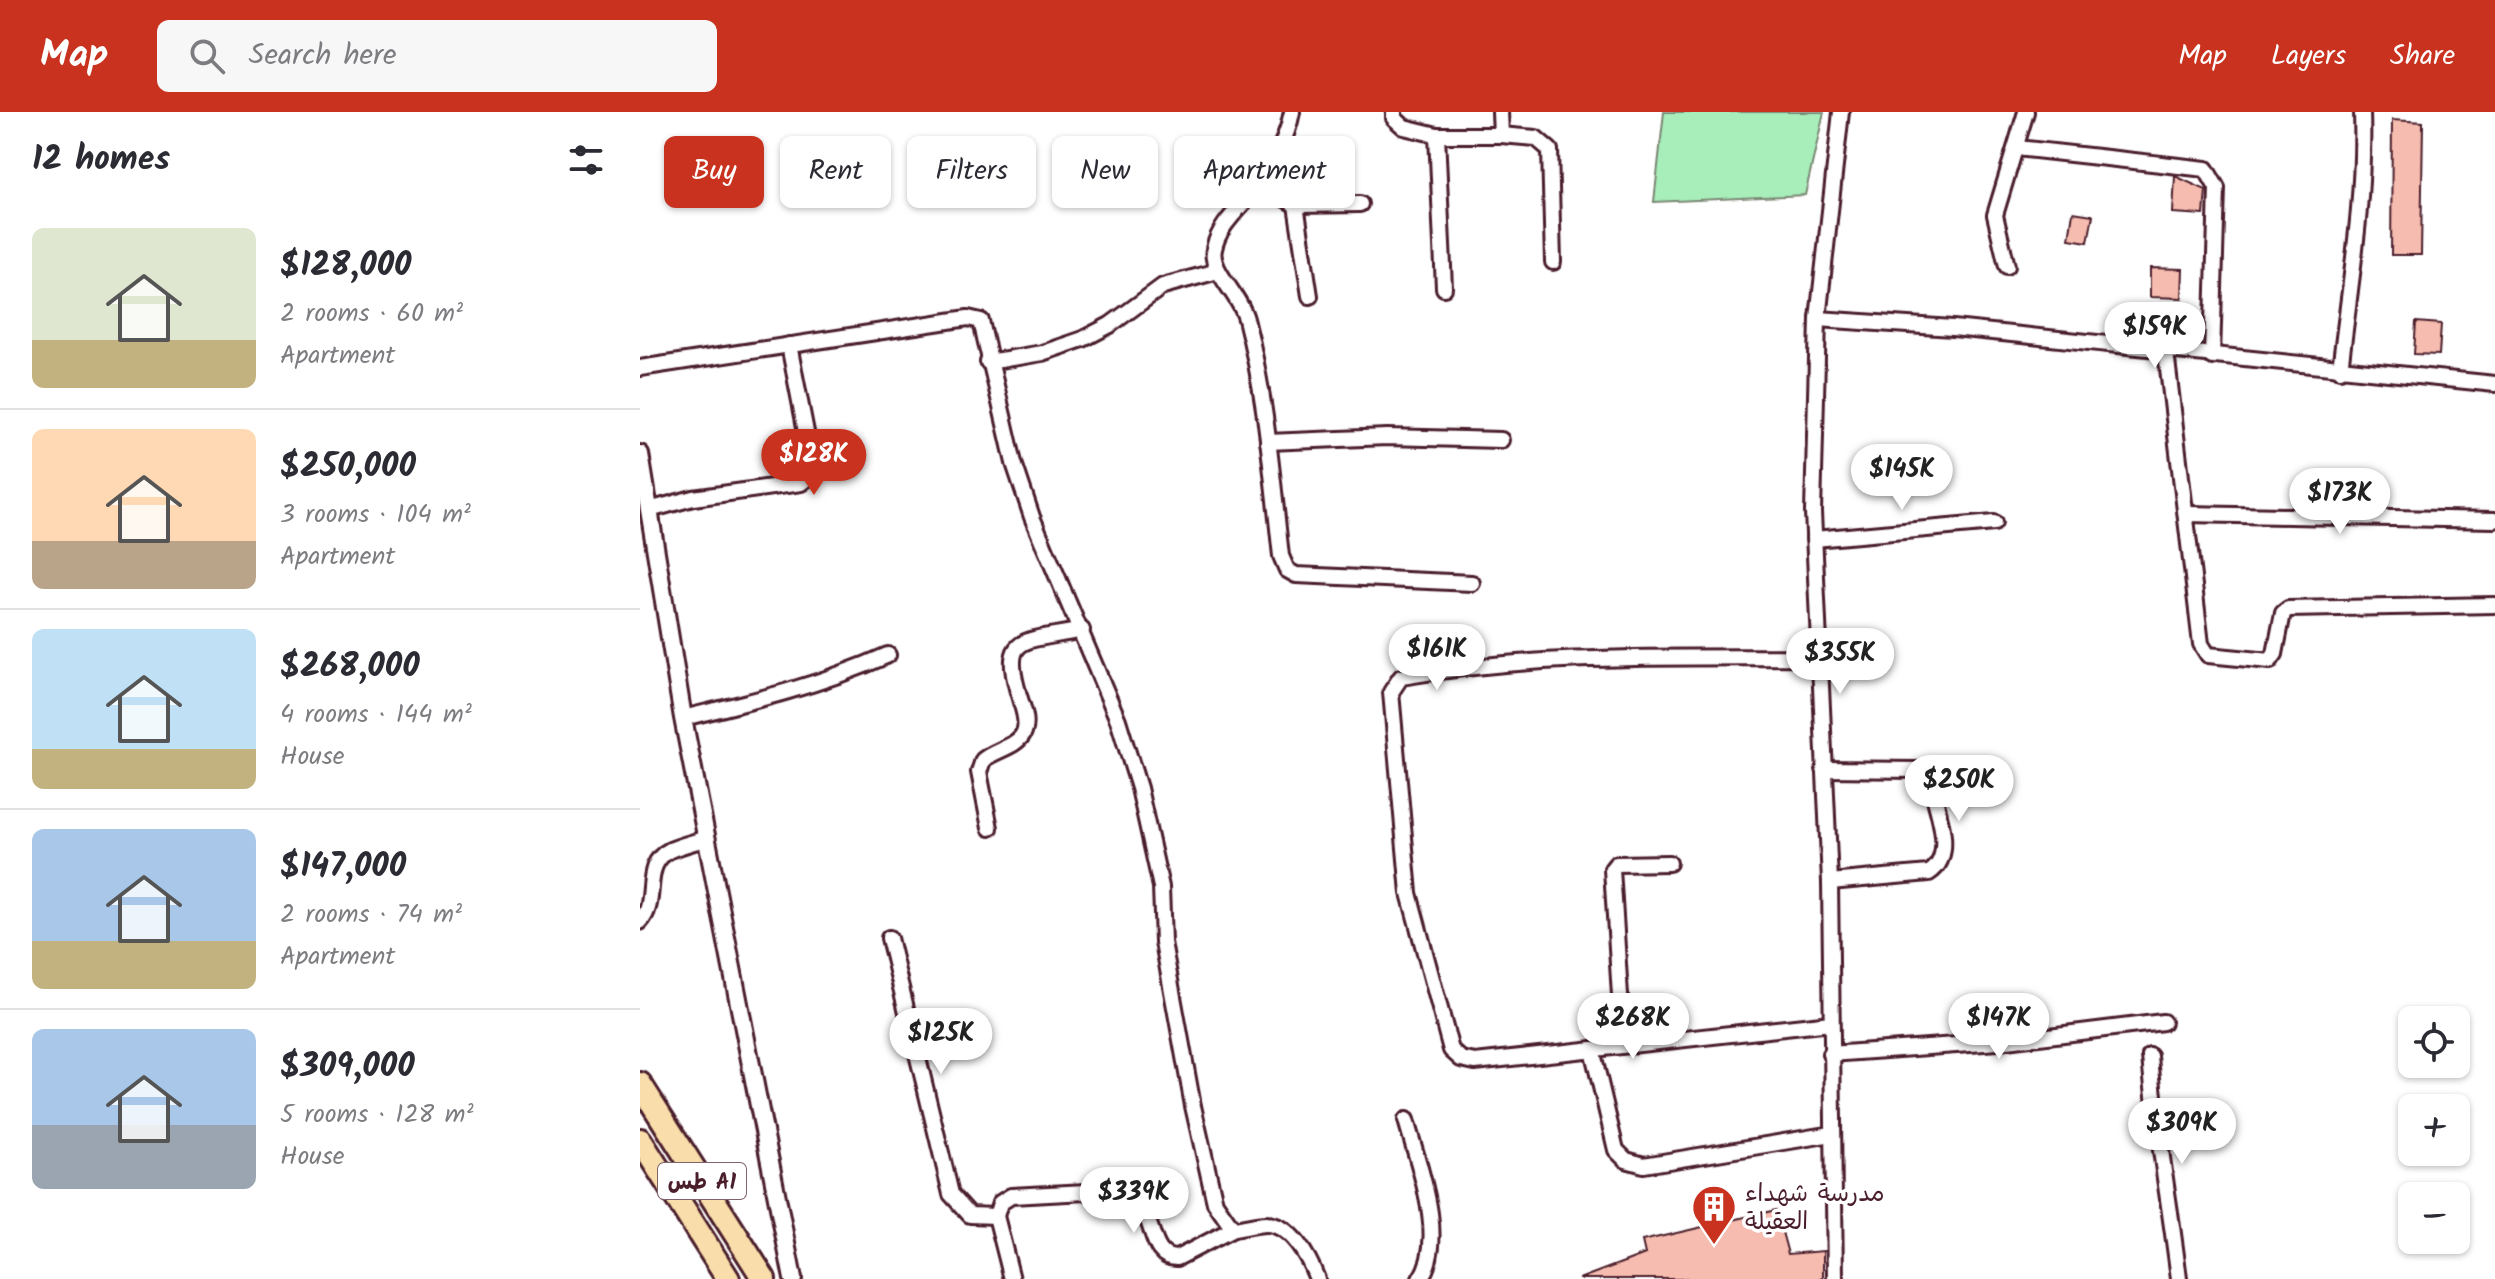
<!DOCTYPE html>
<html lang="en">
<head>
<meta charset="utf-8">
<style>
  :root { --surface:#fff; --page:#f7f7f7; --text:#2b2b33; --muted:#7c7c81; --line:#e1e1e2; --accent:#c8321e }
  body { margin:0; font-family:Kalam,"Playpen Sans Arabic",sans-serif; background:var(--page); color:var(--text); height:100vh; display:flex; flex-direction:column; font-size:30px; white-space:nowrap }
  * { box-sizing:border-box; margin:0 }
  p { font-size:26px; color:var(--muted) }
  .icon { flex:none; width:44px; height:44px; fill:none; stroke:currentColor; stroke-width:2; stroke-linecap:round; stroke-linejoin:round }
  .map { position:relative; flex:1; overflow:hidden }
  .drawer { display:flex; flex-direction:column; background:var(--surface); width:640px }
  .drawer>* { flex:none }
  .top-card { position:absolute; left:24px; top:24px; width:760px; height:72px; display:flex; gap:16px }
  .controls { position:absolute; left:1758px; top:894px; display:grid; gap:16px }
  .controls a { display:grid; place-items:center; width:72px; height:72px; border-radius:12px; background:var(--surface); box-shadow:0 2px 6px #0004; font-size:40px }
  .price { position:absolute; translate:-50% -68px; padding:0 18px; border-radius:28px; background:#fff; color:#222; font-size:26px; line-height:52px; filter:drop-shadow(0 2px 4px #0008) }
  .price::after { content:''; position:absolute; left:50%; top:48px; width:24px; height:18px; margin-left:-12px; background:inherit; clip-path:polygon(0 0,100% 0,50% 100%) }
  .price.selected { background:var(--accent); color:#fff }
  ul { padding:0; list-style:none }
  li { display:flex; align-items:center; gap:24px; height:200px; padding:0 32px }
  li+li { border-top:2px solid var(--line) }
  li span { display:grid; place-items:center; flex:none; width:224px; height:160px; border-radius:12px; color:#555 }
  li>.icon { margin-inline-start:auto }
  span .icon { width:96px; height:96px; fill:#fffc; stroke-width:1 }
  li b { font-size:34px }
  h2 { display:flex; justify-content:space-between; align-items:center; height:96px; padding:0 32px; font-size:34px }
  .tag { padding:0 28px; border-radius:12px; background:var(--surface); box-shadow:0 2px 6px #0004; font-size:28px; line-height:72px }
  .tag.selected { background:var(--accent); color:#fff }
  header { display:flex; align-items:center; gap:48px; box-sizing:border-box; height:112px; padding:0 40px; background:var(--accent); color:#fff }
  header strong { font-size:38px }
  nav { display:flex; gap:44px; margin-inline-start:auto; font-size:28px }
  .search { width:560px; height:72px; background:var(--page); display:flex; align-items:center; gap:20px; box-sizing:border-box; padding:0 28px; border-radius:12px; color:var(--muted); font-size:30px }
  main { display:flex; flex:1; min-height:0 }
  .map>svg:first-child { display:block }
  .green { fill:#a8eeba; stroke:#798672; stroke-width:2 }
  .building { fill:#f6bcaf; stroke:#4a1f2b; stroke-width:2 }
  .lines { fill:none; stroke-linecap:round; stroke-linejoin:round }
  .minor-casing { stroke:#4a1f2b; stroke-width:20 }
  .tertiary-casing { stroke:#4a1f2b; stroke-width:22 }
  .trunk-casing { stroke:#4a1f2b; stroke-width:28 }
  .minor { stroke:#fff; stroke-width:14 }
  .tertiary { stroke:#fff; stroke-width:16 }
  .trunk { stroke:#f9deab; stroke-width:22 }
  .labels { text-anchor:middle; stroke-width:7; stroke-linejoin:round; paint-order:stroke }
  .shield { fill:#fff; stroke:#80626b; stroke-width:2 }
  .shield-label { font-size:22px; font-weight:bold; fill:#4a1f2b }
  .poi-label { font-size:24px; fill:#4a1f2b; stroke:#fff; text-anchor:start }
</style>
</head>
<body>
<header>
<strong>Map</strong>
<div class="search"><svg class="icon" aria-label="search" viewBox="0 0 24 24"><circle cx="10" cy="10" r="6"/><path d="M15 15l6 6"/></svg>Search here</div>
<nav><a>Map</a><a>Layers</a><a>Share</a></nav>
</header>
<main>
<section class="drawer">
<h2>12 homes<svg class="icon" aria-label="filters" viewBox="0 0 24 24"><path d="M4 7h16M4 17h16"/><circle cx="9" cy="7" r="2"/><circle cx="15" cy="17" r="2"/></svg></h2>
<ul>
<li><span style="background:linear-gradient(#dfe7d0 70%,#c2b280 0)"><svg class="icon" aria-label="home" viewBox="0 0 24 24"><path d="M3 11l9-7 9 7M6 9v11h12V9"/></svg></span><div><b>$128,000</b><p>2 rooms · 60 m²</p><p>Apartment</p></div></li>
<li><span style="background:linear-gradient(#ffd9b3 70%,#b9a48a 0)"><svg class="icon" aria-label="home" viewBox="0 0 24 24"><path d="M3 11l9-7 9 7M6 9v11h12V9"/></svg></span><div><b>$250,000</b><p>3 rooms · 104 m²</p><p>Apartment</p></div></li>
<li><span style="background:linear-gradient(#bfe0f5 75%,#c2b280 0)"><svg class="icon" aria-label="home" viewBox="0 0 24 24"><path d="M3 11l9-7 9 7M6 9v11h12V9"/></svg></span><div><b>$268,000</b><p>4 rooms · 144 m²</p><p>House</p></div></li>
<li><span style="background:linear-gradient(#a9c7e8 70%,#c2b280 0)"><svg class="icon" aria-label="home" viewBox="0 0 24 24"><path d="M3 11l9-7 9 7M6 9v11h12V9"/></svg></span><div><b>$147,000</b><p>2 rooms · 74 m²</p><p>Apartment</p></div></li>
<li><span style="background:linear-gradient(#a9c7e8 60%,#9aa5b1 0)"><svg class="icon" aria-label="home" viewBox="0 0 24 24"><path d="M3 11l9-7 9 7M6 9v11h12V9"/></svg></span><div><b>$309,000</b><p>5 rooms · 128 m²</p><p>House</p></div></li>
</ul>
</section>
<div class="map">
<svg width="1855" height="1167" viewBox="0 0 1855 1167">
  <rect width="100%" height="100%" fill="#fff"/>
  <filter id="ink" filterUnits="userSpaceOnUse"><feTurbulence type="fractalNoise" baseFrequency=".0125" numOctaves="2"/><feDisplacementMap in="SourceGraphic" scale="16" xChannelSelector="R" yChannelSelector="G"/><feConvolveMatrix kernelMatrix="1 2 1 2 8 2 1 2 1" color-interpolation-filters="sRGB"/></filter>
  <g filter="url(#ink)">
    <path class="green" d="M1024,0H1184L1165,83L1014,90Z"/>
    <g class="building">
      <path d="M1752,8L1783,10L1781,143H1751Z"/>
      <path d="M1535,64L1566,78L1564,103L1533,101Z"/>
      <path d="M1433,100L1453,103L1448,130L1429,127Z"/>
      <path d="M1510,156L1543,157L1542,186L1510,185Z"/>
      <path d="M1776,210L1801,212L1799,243L1774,242Z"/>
      <path d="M1136,1098L1148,1142L1183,1139V1167H939L1005,1142L1002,1129Z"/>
    </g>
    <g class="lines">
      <g class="minor-casing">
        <g id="minor">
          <path d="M652,0C647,26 635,50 619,72C605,92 579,111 574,137C569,158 600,183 606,207C626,284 632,364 641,444L647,458L656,463L832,471"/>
          <path d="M754,0V6L764,15L797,23"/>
          <path d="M860,0L861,23L896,26L910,38L913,150"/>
          <path d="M1377,36L1566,57L1577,76L1572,245"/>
          <path d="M620,72L656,93L720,92"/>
          <path d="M656,93L670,184"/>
          <path d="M1367,154L1355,103L1386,0"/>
          <path d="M804,176L797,23H861"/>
          <path d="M1178,207L1313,216L1855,272"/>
          <path d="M1526,240L1561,532L1568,543L1630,549L1635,542L1643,501L1648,497L1855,493"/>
          <path d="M348,250L402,241L443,227L470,213L523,174L578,159"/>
          <path d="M0,256L328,206L341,209L374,351L392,405L478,608L499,676L521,775L523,830L553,994L575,1091L593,1117C603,1116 615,1112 626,1112C651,1112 669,1146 677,1167"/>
          <path d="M1700,258C1710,172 1725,87 1722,0"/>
          <path d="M628,330L747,325L861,328"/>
          <path d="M9,398L53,386L161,371L170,364L172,351L149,233"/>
          <path d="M1546,402L1855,408"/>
          <path d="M1174,427L1354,411"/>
          <path d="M1179,545C1040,546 899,541 761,565L751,580L769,781L811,938L821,947L835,950L1191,911"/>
          <path d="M43,606C114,589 181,573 248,543"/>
          <path d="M1184,657L1279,658L1289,665C1295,694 1318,743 1289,761L1190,770"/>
          <path d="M350,716L339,660L343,648C354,638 378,635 384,620C388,611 384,599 381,590C359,520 382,531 442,518"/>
          <path d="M0,810C20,789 0,753 30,738C42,733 55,730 67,726"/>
          <path d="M249,826L311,1082L330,1103L356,1104"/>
          <path d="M983,931L972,757L976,752L1029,751"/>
          <path d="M952,937L976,1038L986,1048L1004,1053L1192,1022"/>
          <path d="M1190,942L1358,930L1523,910"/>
          <path d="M1510,944C1516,1019 1530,1092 1539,1167"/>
          <path d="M766,1008C778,1052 808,1127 780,1167"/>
          <path d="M372,1167L356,1104L360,1091L371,1084L484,1078C519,1096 505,1147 537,1146L593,1117"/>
          <path d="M1195,1167L1190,770L1173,400L1178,207L1201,0"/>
        </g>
      </g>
      <g class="tertiary-casing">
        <path id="tertiary" d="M0,342L43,606L153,1167"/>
      </g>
      <g class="trunk-casing">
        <g id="trunk">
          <path d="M0,972L124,1167"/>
          <path d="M0,1028L88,1167"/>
        </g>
      </g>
      <use href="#minor" class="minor"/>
      <use href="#tertiary" class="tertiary"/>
      <use href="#trunk" class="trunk"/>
    </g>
  </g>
  <defs>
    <g id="building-pin" transform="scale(2.3)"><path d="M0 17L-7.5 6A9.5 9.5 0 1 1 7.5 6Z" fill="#c8321e" stroke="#fff"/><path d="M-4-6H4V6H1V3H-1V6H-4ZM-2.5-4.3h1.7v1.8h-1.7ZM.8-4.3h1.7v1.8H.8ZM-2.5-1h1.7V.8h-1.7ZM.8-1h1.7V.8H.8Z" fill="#fff"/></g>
  </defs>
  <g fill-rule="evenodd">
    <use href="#building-pin" x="1074" y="1095"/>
  </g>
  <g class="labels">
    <rect class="shield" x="18" y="1051" width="88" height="36" rx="6"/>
    <g class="shield-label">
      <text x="62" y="1077">طس A1</text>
    </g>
    <g class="poi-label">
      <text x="1105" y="1089">مدرسة شهداء<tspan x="1105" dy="28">العقيلة</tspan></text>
    </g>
  </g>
</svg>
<div class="controls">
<a><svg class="icon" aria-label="locate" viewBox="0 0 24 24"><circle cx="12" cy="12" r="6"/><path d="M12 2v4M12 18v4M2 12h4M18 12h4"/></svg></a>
<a>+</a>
<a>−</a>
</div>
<b class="price" style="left:1515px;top:258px">$159K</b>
<b class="price selected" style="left:174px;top:385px">$128K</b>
<b class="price" style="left:1262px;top:400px">$145K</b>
<b class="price" style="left:1700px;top:424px">$173K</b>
<b class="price" style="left:797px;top:580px">$161K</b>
<b class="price" style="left:1200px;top:584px">$355K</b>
<b class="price" style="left:1319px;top:711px">$250K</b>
<b class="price" style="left:993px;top:949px">$268K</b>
<b class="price" style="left:1359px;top:949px">$147K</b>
<b class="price" style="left:301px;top:964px">$125K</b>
<b class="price" style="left:1542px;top:1054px">$309K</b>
<b class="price" style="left:494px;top:1123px">$339K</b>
<div class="top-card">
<a class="tag selected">Buy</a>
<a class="tag">Rent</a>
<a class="tag">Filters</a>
<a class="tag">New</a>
<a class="tag">Apartment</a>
</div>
</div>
</main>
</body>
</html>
